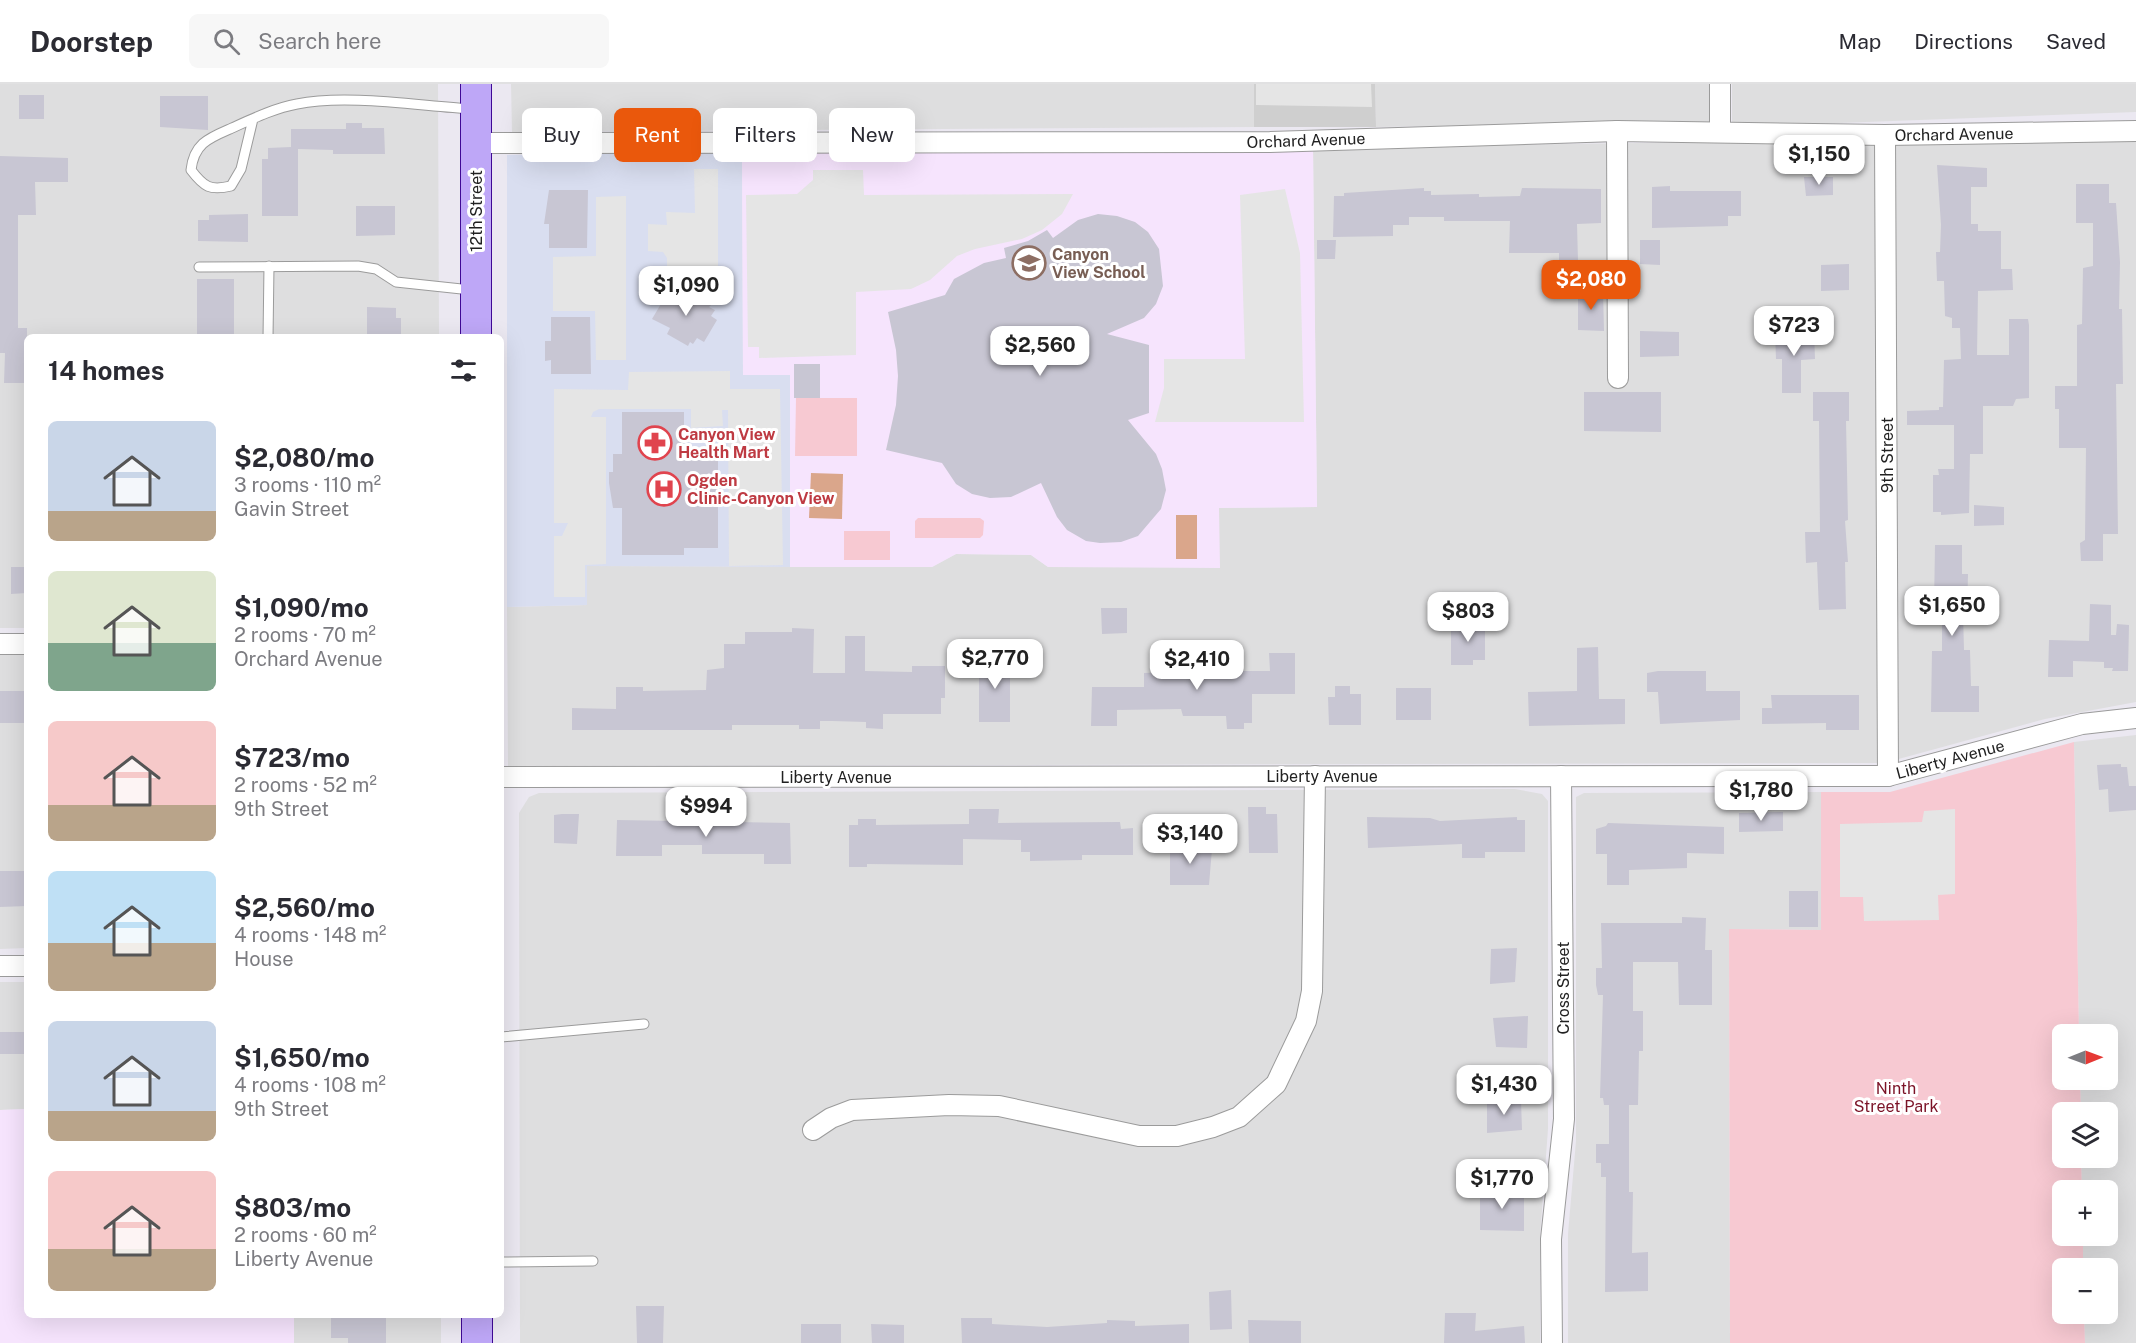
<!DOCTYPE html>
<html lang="en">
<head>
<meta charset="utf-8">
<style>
  :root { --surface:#fff; --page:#f7f7f7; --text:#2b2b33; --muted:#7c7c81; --line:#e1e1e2; --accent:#ea580c }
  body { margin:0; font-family:"Public Sans",sans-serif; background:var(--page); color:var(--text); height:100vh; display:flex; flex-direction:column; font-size:22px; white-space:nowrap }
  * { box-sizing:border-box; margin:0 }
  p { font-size:20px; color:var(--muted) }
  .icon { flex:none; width:33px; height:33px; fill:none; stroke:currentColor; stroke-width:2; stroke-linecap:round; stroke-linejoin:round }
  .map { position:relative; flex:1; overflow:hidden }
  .sheet { position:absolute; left:24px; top:250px; width:480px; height:984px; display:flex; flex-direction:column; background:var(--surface); border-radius:9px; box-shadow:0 6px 24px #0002 }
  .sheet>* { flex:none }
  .hud { position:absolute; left:522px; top:24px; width:570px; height:54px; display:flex; gap:12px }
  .needle { width:39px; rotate:89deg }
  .buttons { position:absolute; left:2052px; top:940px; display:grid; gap:12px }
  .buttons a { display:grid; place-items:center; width:66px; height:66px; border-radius:9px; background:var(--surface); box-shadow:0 6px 24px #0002; font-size:30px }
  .price { position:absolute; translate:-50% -51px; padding:0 14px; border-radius:12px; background:#fff; color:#222; font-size:20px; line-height:39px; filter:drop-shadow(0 2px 3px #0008) }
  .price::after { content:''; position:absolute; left:50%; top:36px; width:18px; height:14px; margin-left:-9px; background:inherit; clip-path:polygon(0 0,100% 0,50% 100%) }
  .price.current { background:var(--accent); color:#fff }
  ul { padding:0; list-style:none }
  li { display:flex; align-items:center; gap:18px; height:150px; padding:0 24px }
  li span { display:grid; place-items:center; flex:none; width:168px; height:120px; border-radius:9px; color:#555 }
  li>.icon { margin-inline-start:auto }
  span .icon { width:72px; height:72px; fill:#fffc; stroke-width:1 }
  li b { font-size:26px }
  h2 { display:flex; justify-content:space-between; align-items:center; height:72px; padding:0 24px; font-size:26px }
  .tag { padding:0 21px; border-radius:9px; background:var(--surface); box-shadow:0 6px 24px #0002; font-size:21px; line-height:54px }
  .tag.current { background:var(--accent); color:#fff }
  header { display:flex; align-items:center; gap:36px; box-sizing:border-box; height:84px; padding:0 30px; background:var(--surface); border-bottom:2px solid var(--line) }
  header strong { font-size:28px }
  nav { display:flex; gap:33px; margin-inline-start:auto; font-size:21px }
  .search { width:420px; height:54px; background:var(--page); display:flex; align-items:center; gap:15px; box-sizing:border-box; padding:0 21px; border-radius:9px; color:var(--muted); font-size:22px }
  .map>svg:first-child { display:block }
  .residential { fill:#dededf }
  .commercial { fill:#d9def0 }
  .education { fill:#f6e4fd }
  .religious { fill:#cfcfcf }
  .park { fill:#f7c9d2 }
  .pitch { fill:#daa68b }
  .parking { fill:#e5e5e5 }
  .building { fill:#c8c6d3 }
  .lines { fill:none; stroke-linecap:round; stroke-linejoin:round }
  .service-casing { stroke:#9b9b9b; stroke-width:11 }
  .minor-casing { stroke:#9b9b9b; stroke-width:22 }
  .primary-casing { stroke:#3f0995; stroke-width:32 }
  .service { stroke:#fff; stroke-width:9 }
  .minor { stroke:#fff; stroke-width:20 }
  .primary { stroke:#bea7f7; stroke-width:30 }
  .labels { text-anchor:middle; stroke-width:6; stroke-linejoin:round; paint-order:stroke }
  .street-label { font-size:16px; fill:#212121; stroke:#fff }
  .education-label { font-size:16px; font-weight:bold; fill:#785e54; stroke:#fff; text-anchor:start }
  .health-label { font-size:16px; font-weight:bold; fill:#be3a42; stroke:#fff; text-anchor:start }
  .park-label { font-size:16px; fill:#7b1327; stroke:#fff }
</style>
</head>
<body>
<header>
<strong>Doorstep</strong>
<div class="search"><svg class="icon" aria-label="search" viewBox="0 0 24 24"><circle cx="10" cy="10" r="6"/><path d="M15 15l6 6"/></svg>Search here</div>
<nav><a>Map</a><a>Directions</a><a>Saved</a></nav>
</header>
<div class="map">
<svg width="2136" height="1259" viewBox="0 0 2136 1259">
  <rect width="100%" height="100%" fill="#ebe8f1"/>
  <g class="residential">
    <path d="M0,0H438L439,253L27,254V544H0Z"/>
    <path d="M511,0H1254V43L512,48Z"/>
    <path d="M1375,0H1713V38L1376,43Z"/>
    <path d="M1732,0H2136V28L1732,43Z"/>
    <path d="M2136,53V618L2045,635L1884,679L508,682L507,523L587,521V482L932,483L956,470L1031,471L1048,483L1219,424L1317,423L1313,63Z"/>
    <path d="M0,571H27V864L0,865Z"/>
    <path d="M2136,651V1259H2085L2084,1230H2108V1185H2083V1152H2108V1107H2082L2081,1074H2108V1029H2081L2080,996H2108V951H2079L2074,658Z"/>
    <path d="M1515,705L1542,710L1548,717V1045L1540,1152V1259H520L519,729L529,713L539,709Z"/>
    <path d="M1821,708V846L1729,845L1730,1259H1568V1150L1576,1057V713L1584,709Z"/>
    <path d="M0,898H27V1025L0,1026Z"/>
    <rect x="294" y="1232" width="147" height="27"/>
  </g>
  <path class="commercial" d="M742,68L743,291H790V483L587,482V521L507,523V71Z"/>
  <g class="education">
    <path d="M1313,63L1317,423L1219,424L1220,484L1048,483L1031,471L956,470L932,483H790V291H743L742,68Z"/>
    <path d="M27,1025V1232H294V1259H0V1026Z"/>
  </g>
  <path class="religious" d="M1254,0H1375L1376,43H1254Z"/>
  <g class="park">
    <path d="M796,314H857V372H795Z"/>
    <path d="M918,434H980L984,437L983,451L980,454H915V437Z"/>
    <rect x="844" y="447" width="46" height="29"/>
    <path d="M2074,658L2079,951H2062V996H2080L2081,1029H2062V1074H2081L2082,1107H2062V1152H2083V1185H2062V1230H2084L2085,1259H1730L1729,845L1821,846V708H1890Z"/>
  </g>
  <g class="pitch">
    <path d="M811,389L843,390L842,435L809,434Z"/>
    <rect x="1176" y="431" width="21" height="44"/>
  </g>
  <g class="parking">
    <path d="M1256,0H1371L1372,23L1256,21Z"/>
    <path d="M694,85H718V185L667,184V174L663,168L648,167V140L667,141L666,128L695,129Z"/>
    <path d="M813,86H863L864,111L1073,110L1062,130L1042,146L1022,155L975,165L957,172L930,196L911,205L856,208V271L759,274V263H748L746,111L797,110L813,96Z"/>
    <path d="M1285,105L1300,169L1304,338H1155L1164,304V275H1245L1240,111Z"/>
    <path d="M626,112V276H596L595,227H553V173L596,172V113Z"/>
    <path d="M730,287V305H780L783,481L729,482L728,326H722L723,342L691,344V325H599L593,328L591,333H606V480L585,481V513H554V452H562L568,439H554V305L628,306L629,288Z"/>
    <path d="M1955,725V810L1938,811L1939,836L1864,837L1863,813H1840V740L1922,738L1924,727Z"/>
  </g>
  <g class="building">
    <rect x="19" y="11" width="25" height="24"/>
    <path d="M160,12H208V46L160,43Z"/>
    <path d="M346,39H362V44H384L385,70H333V66L298,65V132H262V75H268V64L291,63V45H346Z"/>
    <path d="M0,72L68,74V98H35L36,131H18V244H27V299H4L5,269H0Z"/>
    <path d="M1937,81L1987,84V103H1971V140H1978V147H2001V185H2012L2013,206L1978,207L1977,271H2009V235H2028L2029,241V314L2016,315L2013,322H1983V370H1970L1969,429L1941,431V428H1933V391H1939L1938,385H1954V341H1907V327L1939,326V323H1943L1944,276L1961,275L1960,244H1952V234L1945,232L1944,197H1937L1936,168H1940L1941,141Z"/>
    <path d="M1804,93H1833V111L1806,112Z"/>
    <path d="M2076,100H2109V119H2116L2120,178L2119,225H2122L2123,300H2116L2118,450H2103V477H2081L2080,459L2085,456L2086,364H2059V325H2055V302H2077V241L2082,240L2083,184L2093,182V139H2076Z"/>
    <path d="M1670,102V107H1741V132H1728V142L1652,144V103Z"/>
    <path d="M1424,104V107H1431V111L1479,110V113L1520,112L1522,104L1601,105V139L1577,140L1578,177L1559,178V169H1509L1510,137H1444V133H1409V141H1393V152L1333,153L1334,112H1344V109Z"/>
    <path d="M549,106H588L587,164H549V140H544Z"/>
    <path d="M356,122H395V151L356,152Z"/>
    <path d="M248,130V158L198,157V136H209V131Z"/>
    <path d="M1098,130L1117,132L1135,138L1148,148L1159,165L1163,202L1156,220L1144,234L1107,250L1149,261V329L1128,336L1156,370L1162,385L1166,406L1161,425L1138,452L1121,458L1100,459L1086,457L1067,446L1057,433L1041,399L1011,413L990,414L972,410L956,400L942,379L886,366L896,321L898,292L896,266L888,228L945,211L954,195L984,179L1006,174L1004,164L1028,157L1047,146L1053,154L1078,136Z"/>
    <path d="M1317,156H1336L1335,175H1317Z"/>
    <path d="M1640,156H1660V181L1640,180Z"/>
    <path d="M1849,180V206L1821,207V181Z"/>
    <rect x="197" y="195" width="37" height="59"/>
    <path d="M671,203L689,213L692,208L712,220L709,223L715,226L711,232L717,236L704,258L697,254L693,260L690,258L688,262L667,250L670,244L652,235Z"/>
    <path d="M1578,207H1603L1604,247L1578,246Z"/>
    <path d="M367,223L396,224V234H401V254H367Z"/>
    <path d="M551,233H590L591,290H551V276L545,277V257H551Z"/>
    <path d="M1640,247L1679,248V272L1640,273Z"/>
    <path d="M1814,247L1815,275L1801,276V309H1782V275H1776L1775,248Z"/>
    <rect x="794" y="280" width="26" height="34"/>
    <path d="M1584,308H1661V348L1584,347Z"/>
    <path d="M1813,308H1849V337H1846L1848,436L1845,437L1848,478H1845L1846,525L1819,526L1817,478L1806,479L1805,448H1820L1819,337H1813Z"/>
    <path d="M622,328H684V365H718V464H684V471H622V424H613L609,399V388H613V370H622Z"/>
    <path d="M1974,421L2004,423V441L1974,442Z"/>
    <path d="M1935,461H1962V490H1968L1967,529H1963L1964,566H1970L1971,602H1979V628H1931L1932,567H1942V523H1934Z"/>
    <path d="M11,483H27V509L11,510Z"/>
    <path d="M2090,520L2111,521V551H2116L2117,540L2129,541L2128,587H2112L2113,584H2104V578L2073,577V593H2048L2049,556L2089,557Z"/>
    <path d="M1101,524H1127V549L1102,550Z"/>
    <path d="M1451,539H1485V576H1473V581H1451Z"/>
    <path d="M792,544L814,545L813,589H845V552H865V587L912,588V582H945V614H941V630H883V645L866,644V638L832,637H820V645H799V641H732V646H572V624L616,625V603H643V607L706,606L707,586L724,584V560H745V548H792Z"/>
    <path d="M1169,562H1187V593H1228V587H1270L1269,569H1295V610H1252V639H1244V645H1227L1226,632H1183L1181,625L1117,626V642H1091L1092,603H1144V589L1169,588Z"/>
    <path d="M1598,563L1599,615H1625V640L1529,642L1528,608L1577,607V564Z"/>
    <path d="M985,567L1005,568V589H1010V638H979V589H984Z"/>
    <path d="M1658,587H1706V607H1740V636L1660,640L1658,608H1647V589Z"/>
    <path d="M1335,602H1350V610H1361V641H1329L1328,613H1335Z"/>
    <rect x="1396" y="604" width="35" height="32"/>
    <rect x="0" y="607" width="27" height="32"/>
    <path d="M1771,611H1859V646H1826V639L1762,640V624H1772Z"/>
    <path d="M2121,680V683H2127L2129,702H2136V726L2109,728L2108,705L2099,706L2097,681Z"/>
    <path d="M1248,723H1266V730H1277L1278,769H1249Z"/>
    <path d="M969,725H999L998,739L1120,738L1121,745L1133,744V771H1082V776L1030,777V768H1021V756L963,755V781L867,780V783H849V741H858V735H876V741L969,740Z"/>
    <path d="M1783,728V747L1739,748V729Z"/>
    <path d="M562,730H579L577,760L554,759V731Z"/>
    <path d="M1367,733L1430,734L1440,737L1517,733V736H1525V768H1485V774H1462V760L1368,764Z"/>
    <path d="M617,736L790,739L791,780H764V770H702V761H662V772H616Z"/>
    <path d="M1608,739L1724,743V770L1687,769V784L1629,786V801H1607V770H1596V745L1606,742Z"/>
    <path d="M1174,757H1194V765H1212L1209,801H1170V765H1174Z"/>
    <path d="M0,787H27V822L0,823Z"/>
    <rect x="1789" y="807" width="29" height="36"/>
    <path d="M1682,833L1706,834L1705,866H1712V921H1679L1678,878H1633V927H1643V967H1639L1638,1021H1629V1108H1633L1632,1169L1648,1168V1207L1605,1208L1606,1093H1601V1079H1596V1060H1609V1021H1604L1603,1014H1600L1603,911H1598L1596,901V884H1602L1601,839H1682Z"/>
    <path d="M1517,864L1515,898L1490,900L1491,865Z"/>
    <path d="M1528,932L1527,964L1496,963L1493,934Z"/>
    <rect x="0" y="948" width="27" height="22"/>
    <path d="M1521,1016L1522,1046L1487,1049V1018Z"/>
    <path d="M1480,1104L1524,1105V1147L1480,1146Z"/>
    <path d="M1231,1206L1232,1245L1210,1246L1209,1208Z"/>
    <path d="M636,1222H664L663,1259H637Z"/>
    <path d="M1445,1229H1476L1475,1247L1524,1242L1525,1259H1444Z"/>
    <path d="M331,1232H386V1259H348V1254H331Z"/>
    <path d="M961,1234H992V1240L1047,1243L1107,1239V1236L1135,1237V1242L1189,1240V1259H962Z"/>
    <path d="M1248,1236L1301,1237V1259H1249Z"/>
    <rect x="801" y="1240" width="40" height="19"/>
    <path d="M871,1240L904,1241V1259H872Z"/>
  </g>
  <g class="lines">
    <g class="service-casing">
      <g id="service">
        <path d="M253,35L241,85L231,102C210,107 204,103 191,86C194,59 209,54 232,44C252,35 275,24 297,20C347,10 419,22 471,25"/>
        <path d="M199,183L358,182L376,185L396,198L471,206"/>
        <path d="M268,254L269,182"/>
        <path d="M501,953L644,940"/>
        <path d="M501,1178L593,1177"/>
      </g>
    </g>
    <g class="minor-casing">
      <g id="minor">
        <path d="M1720,0V47"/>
        <path d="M1617,47L1618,294"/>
        <path d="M1885,51L1888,692"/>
        <path d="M476,59L1270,58L1617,47L1885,51L2136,47"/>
        <path d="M0,560H27"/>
        <path d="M501,693L1888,692L2082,640L2136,634"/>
        <path d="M0,882H27"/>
        <path d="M813,1046L831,1034L852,1026L949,1021L999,1022L1139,1052H1177L1213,1043L1239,1033L1276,1000L1306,937L1312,907L1315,692"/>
        <path d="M1552,1259L1551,1155L1564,1035L1561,692"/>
      </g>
    </g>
    <g class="primary-casing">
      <g id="primary">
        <path d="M476,254V0"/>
        <path d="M477,1232V1259"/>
      </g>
    </g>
    <use href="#service" class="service"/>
    <use href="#minor" class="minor"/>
    <use href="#primary" class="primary"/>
  </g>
  <defs>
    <g id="school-ring" transform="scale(1.725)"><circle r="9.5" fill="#fff" stroke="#8d6e63" stroke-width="1.5"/><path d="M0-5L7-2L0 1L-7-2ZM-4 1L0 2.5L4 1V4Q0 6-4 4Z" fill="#8d6e63"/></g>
    <g id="pharmacy-ring" transform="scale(1.725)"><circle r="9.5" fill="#fff" stroke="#e0444e" stroke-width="1.5"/><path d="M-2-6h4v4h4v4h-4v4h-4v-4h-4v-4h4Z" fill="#e0444e"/></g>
    <g id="hospital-ring" transform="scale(1.725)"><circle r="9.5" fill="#fff" stroke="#e0444e" stroke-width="1.5"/><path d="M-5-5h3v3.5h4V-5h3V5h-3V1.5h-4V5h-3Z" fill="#e0444e"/></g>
  </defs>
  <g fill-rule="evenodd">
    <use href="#school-ring" x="1029" y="179"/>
    <use href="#pharmacy-ring" x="655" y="359"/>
    <use href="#hospital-ring" x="664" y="405"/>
  </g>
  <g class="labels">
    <g class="street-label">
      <text transform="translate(1954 50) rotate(-1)" y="6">Orchard Avenue</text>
      <text transform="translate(1306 56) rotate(-2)" y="6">Orchard Avenue</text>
      <text transform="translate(476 127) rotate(-90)" y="6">12th Street</text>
      <text transform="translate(1887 371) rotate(-90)" y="6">9th Street</text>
      <text transform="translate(1950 675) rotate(-15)" y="6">Liberty Avenue</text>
      <text x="1322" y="698">Liberty Avenue</text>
      <text x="836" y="699">Liberty Avenue</text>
      <text transform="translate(1563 904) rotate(-90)" y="6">Cross Street</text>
    </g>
    <g class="education-label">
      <text x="1052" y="176">Canyon<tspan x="1052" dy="18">View School</tspan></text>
    </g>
    <g class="health-label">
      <text x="678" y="356">Canyon View<tspan x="678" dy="18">Health Mart</tspan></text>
      <text x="687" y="402">Ogden<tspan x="687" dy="18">Clinic-Canyon View</tspan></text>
    </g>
    <g class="park-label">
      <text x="1896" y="1010">Ninth<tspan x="1896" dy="18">Street Park</tspan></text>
    </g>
  </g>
</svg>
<div class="buttons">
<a><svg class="needle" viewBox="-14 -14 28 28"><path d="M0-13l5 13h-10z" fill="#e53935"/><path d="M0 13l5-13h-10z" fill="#7c7c81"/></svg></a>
<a><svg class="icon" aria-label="layers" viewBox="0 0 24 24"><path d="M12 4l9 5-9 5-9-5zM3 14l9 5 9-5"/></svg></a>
<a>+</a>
<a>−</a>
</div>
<b class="price" style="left:1819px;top:102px">$1,150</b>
<b class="price current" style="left:1591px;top:227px">$2,080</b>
<b class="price" style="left:686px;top:233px">$1,090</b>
<b class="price" style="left:1794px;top:273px">$723</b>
<b class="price" style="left:1040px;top:293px">$2,560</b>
<b class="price" style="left:1952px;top:553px">$1,650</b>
<b class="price" style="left:1468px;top:559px">$803</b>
<b class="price" style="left:995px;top:606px">$2,770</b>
<b class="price" style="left:1197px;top:607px">$2,410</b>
<b class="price" style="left:1761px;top:738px">$1,780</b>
<b class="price" style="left:706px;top:754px">$994</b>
<b class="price" style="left:1190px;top:781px">$3,140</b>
<b class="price" style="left:1504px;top:1032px">$1,430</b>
<b class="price" style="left:1502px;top:1126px">$1,770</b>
<div class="hud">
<a class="tag">Buy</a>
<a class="tag current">Rent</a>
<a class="tag">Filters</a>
<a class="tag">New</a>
</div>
<section class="sheet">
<h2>14 homes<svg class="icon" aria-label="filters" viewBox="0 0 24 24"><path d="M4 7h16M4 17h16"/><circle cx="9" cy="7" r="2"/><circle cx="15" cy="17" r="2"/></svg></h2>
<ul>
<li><span style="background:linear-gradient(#c9d6e8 75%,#b9a48a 0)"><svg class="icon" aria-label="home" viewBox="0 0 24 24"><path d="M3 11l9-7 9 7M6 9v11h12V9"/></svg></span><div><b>$2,080/mo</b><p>3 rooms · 110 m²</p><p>Gavin Street</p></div></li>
<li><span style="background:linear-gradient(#dfe7d0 60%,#7fa58c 0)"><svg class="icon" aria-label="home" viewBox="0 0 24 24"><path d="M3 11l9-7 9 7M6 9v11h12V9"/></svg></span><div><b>$1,090/mo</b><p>2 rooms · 70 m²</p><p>Orchard Avenue</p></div></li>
<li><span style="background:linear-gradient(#f6c9c9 70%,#b9a48a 0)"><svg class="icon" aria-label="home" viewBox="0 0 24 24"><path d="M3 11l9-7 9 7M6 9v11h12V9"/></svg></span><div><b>$723/mo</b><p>2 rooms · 52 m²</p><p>9th Street</p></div></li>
<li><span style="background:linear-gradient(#bfe0f5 60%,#b9a48a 0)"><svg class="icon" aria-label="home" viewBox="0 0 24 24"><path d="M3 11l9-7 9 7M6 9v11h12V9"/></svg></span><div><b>$2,560/mo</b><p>4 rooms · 148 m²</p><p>House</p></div></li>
<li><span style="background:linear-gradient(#c9d6e8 75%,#b9a48a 0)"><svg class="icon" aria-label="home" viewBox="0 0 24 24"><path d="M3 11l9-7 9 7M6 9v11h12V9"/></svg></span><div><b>$1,650/mo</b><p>4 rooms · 108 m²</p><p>9th Street</p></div></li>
<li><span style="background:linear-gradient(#f6c9c9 65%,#b9a48a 0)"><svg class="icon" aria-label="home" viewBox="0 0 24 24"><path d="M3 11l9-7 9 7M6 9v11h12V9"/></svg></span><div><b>$803/mo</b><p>2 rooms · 60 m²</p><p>Liberty Avenue</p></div></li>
</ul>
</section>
</div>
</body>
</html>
